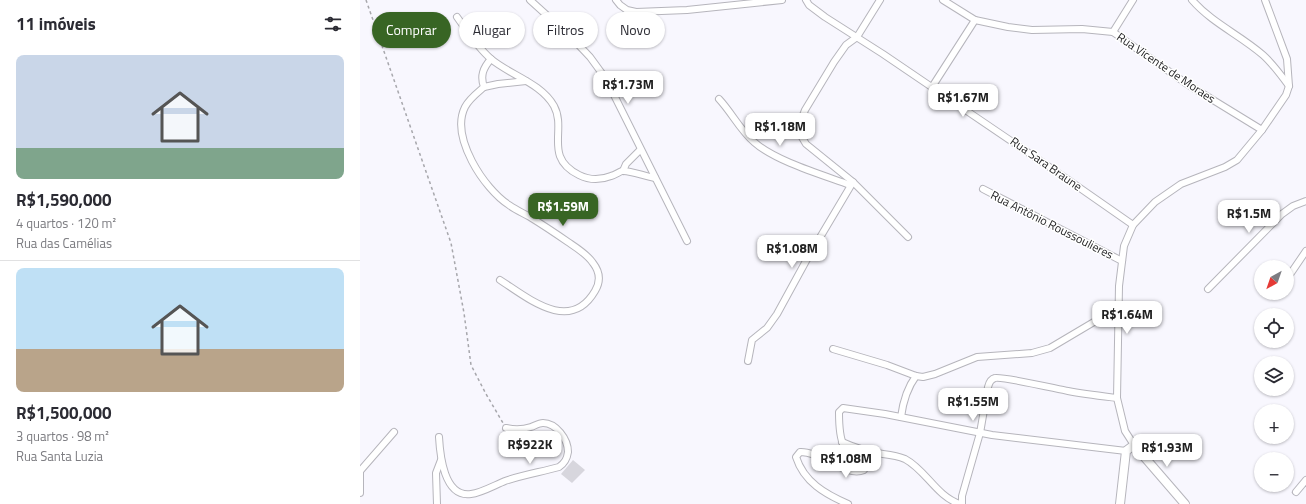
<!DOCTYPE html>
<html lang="pt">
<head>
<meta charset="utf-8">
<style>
  :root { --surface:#fff; --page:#f2f2f3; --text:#2b2b33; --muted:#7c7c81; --line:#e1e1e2; --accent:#386524 }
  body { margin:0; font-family:"Titillium Web",sans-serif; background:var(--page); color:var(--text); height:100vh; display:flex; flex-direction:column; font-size:15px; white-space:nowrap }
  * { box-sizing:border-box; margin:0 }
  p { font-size:13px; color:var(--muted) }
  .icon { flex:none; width:22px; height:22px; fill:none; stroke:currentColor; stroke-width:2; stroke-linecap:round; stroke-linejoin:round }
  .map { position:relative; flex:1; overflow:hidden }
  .details { display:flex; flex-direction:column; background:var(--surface); width:360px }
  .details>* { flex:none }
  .banner { position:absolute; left:12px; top:12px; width:380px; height:36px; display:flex; gap:8px }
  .needle { width:26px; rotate:220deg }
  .tools { position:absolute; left:894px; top:260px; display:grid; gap:8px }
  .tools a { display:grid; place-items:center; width:40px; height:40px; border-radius:50%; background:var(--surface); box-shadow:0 1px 3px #0004; font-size:20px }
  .price { position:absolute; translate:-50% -34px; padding:0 9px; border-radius:8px; background:#fff; color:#222; font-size:13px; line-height:26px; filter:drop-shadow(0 1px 2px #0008) }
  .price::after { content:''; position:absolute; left:50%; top:24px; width:12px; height:9px; margin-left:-6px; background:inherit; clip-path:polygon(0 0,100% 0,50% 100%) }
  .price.current { background:var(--accent); color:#fff }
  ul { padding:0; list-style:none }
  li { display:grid; align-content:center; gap:8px; height:212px; padding:0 16px }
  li+li { border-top:1px solid var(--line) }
  li span { display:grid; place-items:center; height:124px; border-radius:8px; color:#555 }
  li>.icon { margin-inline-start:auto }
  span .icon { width:72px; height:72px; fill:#fffc; stroke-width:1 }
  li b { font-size:17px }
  h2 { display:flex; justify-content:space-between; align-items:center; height:48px; padding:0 16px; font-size:17px }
  .tag { padding:0 14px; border-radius:18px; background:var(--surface); box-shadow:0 1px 3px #0004; font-size:14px; line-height:36px }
  .tag.current { background:var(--accent); color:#fff }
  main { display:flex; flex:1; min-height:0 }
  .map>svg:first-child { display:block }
  .building { fill:#d7d6dd }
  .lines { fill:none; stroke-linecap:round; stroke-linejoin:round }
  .minor-casing { stroke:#b6b5bc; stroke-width:8 }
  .tertiary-casing { stroke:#b6b5bc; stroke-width:10 }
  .path { stroke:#a7a7ac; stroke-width:1.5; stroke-dasharray:3 3; stroke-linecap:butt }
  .minor { stroke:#fff; stroke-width:6 }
  .tertiary { stroke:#fff; stroke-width:8 }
  .labels { text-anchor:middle; stroke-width:3; stroke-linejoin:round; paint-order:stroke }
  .street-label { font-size:12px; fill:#1f1f21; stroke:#fff }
</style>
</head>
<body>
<main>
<section class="details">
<h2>11 imóveis<svg class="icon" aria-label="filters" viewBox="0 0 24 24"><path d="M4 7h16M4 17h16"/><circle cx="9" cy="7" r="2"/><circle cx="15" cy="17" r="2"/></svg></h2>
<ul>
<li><span style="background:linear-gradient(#c9d6e8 75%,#7fa58c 0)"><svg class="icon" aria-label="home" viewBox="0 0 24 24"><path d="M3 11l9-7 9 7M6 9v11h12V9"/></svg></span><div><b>R$1,590,000</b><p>4 quartos · 120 m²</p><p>Rua das Camélias</p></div></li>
<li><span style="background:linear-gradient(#bfe0f5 65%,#b9a48a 0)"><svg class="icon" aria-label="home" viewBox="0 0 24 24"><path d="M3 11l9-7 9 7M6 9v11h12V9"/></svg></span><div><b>R$1,500,000</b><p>3 quartos · 98 m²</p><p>Rua Santa Luzia</p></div></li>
</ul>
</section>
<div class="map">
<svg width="946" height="504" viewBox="0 0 946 504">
  <rect width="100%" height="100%" fill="#f8f7fe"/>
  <path class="building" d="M213,460L225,470L212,483L201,474Z"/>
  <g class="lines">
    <g class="minor-casing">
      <g id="minor">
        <path d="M170,0L212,38L230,57L246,79L327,241"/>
        <path d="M256,0L260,5L267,10L276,12L327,10L422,0"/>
        <path d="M446,0L449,5L465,17L523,54L707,179L773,225"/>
        <path d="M520,0L497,37L486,45L474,62L445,110L439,126L440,134L446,144L493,182L548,237"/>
        <path d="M583,0L615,20"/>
        <path d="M832,0C852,23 880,35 903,55C913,64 921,75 929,86"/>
        <path d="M97,17C107,31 118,48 131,59C150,75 181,83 194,106C207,130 183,157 219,175C229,180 241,180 251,176C255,175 259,172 262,171C270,170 286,177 295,178"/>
        <path d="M753,32L773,0"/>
        <path d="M131,59C123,68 120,76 124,87C117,93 109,99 105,107C90,137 124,189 149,205C156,210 163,213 170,217C183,225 195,233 208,242C217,248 227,254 233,263C240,272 241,281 235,291C210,334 168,298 140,280"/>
        <path d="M124,87L138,84L166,81"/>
        <path d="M572,87L615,20L648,27L672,30L722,29L753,32L827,84L902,130"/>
        <path d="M359,99C372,113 380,130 394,142C415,161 463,175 490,185"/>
        <path d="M263,171L266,164L280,150"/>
        <path d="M623,189L762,261"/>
        <path d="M931,273L946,251"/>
        <path d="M848,289L922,214L933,206L946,201"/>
        <path d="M473,349L527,365L556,376L563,377L575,374L617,357L672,353L690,348L749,313L759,309"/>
        <path d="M388,361L392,340L407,328L417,314L446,261L493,182"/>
        <path d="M541,417C543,402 547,388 556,376"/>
        <path d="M79,437C80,455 84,498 111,494C121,493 135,485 145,481C162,475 181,472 199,467C205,463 207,459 208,452C208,439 196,423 183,423C179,423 174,426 171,427C162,430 155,430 146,428"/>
        <path d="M482,442C495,448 509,452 523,454C531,455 538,456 545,459C566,470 576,496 600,504"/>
        <path d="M774,445L765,431L757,398L759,286L764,246L773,225L795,202L821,184L865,167L877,160L902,130L926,95L929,86L927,59L905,0"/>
        <path d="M0,471L34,432"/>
        <path d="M0,471V493"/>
        <path d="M936,492L946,480"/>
        <path d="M77,504L76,473L81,460"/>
        <path d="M488,504C465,494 444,482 436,457L440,452C460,451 486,478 504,470C503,460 489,455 484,446C480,439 479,421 479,412L483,408L525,414L632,435L766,451"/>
        <path d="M602,504V496L620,433L628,387C629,383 631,379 635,378C642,376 697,389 708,391C724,394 741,396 757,398"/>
      </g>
    </g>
    <g class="tertiary-casing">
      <path id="tertiary" d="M760,504L766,451L774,445L825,504"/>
    </g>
    <path class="path" d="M6,0L91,243L104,313L111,365L126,394L143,423"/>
    <use href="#minor" class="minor"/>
    <use href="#tertiary" class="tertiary"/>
  </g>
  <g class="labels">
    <g class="street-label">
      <text transform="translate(806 68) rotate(34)" y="4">Rua Vicente de Moraes</text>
      <text transform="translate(686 164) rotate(35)" y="4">Rua Sara Braune</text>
      <text transform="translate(692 225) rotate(27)" y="4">Rua Antônio Roussoulieres</text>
    </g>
  </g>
</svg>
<div class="tools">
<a><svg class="needle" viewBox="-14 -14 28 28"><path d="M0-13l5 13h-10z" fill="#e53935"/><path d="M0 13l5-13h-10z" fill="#7c7c81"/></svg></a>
<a><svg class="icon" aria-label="locate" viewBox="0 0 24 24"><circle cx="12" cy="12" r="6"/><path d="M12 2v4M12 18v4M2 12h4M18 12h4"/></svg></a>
<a><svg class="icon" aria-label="layers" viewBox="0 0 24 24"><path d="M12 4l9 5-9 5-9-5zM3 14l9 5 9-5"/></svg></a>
<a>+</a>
<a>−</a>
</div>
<b class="price" style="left:268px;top:105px">R$1.73M</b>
<b class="price" style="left:603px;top:118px">R$1.67M</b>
<b class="price" style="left:420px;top:147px">R$1.18M</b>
<b class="price current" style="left:203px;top:227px">R$1.59M</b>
<b class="price" style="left:889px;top:234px">R$1.5M</b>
<b class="price" style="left:432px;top:269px">R$1.08M</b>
<b class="price" style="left:767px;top:335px">R$1.64M</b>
<b class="price" style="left:613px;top:422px">R$1.55M</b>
<b class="price" style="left:170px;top:465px">R$922K</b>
<b class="price" style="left:807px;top:468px">R$1.93M</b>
<b class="price" style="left:486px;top:479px">R$1.08M</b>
<div class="banner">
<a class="tag current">Comprar</a>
<a class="tag">Alugar</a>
<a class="tag">Filtros</a>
<a class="tag">Novo</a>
</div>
</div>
</main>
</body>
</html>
